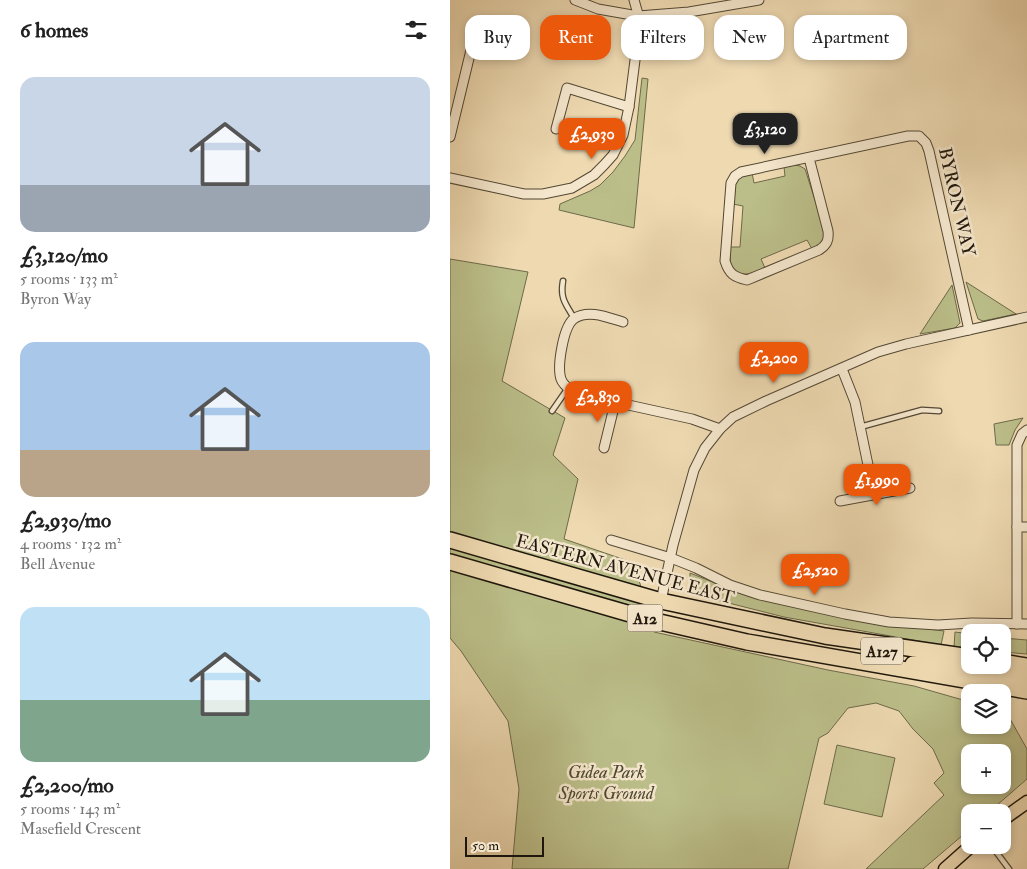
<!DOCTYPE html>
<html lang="en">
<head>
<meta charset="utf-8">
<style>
  :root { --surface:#fff; --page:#f6f6f6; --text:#222; --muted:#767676; --accent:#ea580c }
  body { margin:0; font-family:"IM FELL Double Pica",serif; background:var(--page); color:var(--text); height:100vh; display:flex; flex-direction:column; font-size:19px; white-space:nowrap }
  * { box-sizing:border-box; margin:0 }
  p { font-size:16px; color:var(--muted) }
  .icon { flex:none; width:28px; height:28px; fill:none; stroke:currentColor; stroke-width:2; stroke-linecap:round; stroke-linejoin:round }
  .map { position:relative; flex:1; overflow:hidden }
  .sheet { display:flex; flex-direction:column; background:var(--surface); width:450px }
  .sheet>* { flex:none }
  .banner { position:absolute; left:15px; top:15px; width:475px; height:45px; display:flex; gap:10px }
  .controls { position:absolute; left:511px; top:624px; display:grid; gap:10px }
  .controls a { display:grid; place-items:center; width:50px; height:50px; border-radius:10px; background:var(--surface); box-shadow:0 2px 8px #0003; font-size:25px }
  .scale { position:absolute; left:15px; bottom:12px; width:79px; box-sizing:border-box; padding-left:5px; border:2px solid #1f170b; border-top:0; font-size:14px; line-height:18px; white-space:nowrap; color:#1f170b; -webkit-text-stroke:4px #f4e6cc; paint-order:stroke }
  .price { position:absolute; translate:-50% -42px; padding:0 11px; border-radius:10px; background:var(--accent); color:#fff; font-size:16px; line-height:32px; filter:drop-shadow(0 1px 2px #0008) }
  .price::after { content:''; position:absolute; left:50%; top:30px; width:15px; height:11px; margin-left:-8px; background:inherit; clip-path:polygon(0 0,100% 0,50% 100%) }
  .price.current { background:#222; color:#fff }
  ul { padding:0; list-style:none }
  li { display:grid; align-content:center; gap:10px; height:265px; padding:0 20px }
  li span { display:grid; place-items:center; height:155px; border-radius:15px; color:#555 }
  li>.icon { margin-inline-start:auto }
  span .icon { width:90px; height:90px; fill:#fffc; stroke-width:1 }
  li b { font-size:21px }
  h2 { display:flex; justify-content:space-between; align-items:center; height:60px; padding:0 20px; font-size:21px }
  .pill { padding:0 18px; border-radius:15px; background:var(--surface); box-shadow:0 2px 8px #0003; font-size:18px; line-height:45px }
  .pill.current { background:var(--accent); color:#fff }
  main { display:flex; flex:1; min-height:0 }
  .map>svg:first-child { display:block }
  .green { fill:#bbbe89; stroke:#6d6a4a; fill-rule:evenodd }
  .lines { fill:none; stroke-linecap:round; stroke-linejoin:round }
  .lane-casing { stroke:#534834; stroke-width:7 }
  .street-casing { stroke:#534834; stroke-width:11 }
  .primary-casing { stroke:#1f170b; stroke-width:15 }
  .highway-casing { stroke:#1f170b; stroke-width:18 }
  .lane { stroke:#f4e6cc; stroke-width:4.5 }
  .street { stroke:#f4e6cc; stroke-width:9 }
  .primary { stroke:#eed9b1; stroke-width:12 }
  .highway { stroke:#eed9b1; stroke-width:15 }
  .labels { text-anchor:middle; stroke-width:5; stroke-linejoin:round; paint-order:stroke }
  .shield { fill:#f4e6cc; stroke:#5f5545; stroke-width:1 }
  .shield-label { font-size:16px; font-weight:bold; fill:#1f170b }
  .street-label { font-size:18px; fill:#1f170b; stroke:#f4e6cc }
  .park-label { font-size:18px; font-style:italic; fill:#4e4931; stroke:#f4e6cc }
</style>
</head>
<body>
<main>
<section class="sheet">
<h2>6 homes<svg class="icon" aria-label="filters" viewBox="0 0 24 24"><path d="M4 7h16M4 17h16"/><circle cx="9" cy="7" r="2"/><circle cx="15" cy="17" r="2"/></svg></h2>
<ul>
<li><span style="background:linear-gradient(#c9d6e8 70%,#9aa5b1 0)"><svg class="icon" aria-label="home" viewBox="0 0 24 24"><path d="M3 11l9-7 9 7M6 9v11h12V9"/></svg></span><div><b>£3,120/mo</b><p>5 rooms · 133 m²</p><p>Byron Way</p></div></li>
<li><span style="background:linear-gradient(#a9c7e8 70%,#b9a48a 0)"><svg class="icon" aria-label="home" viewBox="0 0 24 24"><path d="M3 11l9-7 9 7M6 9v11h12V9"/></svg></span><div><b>£2,930/mo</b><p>4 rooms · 132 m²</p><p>Bell Avenue</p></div></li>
<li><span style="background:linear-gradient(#bfe0f5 60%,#7fa58c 0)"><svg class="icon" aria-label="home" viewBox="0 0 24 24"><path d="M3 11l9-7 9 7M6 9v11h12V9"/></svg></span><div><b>£2,200/mo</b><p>5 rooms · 143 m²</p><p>Masefield Crescent</p></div></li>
</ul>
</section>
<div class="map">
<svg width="577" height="869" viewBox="0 0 577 869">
  <rect width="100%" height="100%" fill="#eed9b1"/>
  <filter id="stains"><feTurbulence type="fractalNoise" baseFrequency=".004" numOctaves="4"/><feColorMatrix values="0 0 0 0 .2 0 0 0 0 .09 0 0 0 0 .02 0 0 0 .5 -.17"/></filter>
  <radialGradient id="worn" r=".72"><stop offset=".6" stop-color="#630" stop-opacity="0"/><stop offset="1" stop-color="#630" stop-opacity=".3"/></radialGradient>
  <g class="green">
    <path d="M192,78L198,79L184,228L109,210L110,204L140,191L150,185L163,172L175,156L185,140Z"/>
    <path d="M344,165L350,166L355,169L374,228V237L371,244L362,249L357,240L311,259L315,268C290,279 278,277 280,247H290L293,206L283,204L285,183L292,176L302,173L304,183L335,176L334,167Z"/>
    <path d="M0,259L78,272L52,381L115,418L103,455L128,479L114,539L184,563L204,632L378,670L464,686L520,702V725H552L553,713L559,717L577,749V779L539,812H520V829L473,869H416L494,795L484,783L494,773L483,749L463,729L449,711L426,703L398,708L378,733L369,738L338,869H62L69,789L58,721L11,651L0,638ZM520,752H552V785H520Z"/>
    <path d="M516,282L566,314L533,321L528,319Z"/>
    <path d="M502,285L510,323L505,328L470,334Z"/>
    <path d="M573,418L565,430L559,445H546L544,424Z"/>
    <path d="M240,573L298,596L376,614L423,622L494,631L491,645L334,617L243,594L240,585Z"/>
    <path d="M505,632L520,634V649L504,647Z"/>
    <path d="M553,638L577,640V654L553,652Z"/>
    <path d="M387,745L445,758L432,817L374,804Z"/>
  </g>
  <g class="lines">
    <g class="lane-casing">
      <g id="lane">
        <path d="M113,281C110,298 115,303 124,318"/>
        <path d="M102,411L118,388"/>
        <path d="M410,427L472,410L489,411"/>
        <path d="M541,845L559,869"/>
      </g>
    </g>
    <g class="street-casing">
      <g id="street">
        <path d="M125,0L148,9L188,16L239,12L309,0"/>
        <path d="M106,129L117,88L179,107"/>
        <path d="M0,137L21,50"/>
        <path d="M359,158L378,231C379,240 377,245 369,250L297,280C284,277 279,274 275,261L281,183L285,176L291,172L458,136H469L476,143L479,151L519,330"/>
        <path d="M0,178L74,194H93L122,188L144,175L154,165L163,155L173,135L179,107L190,21L184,0"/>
        <path d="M173,322C159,318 139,309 125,318C113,325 107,367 111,379C113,385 119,389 124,393L242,419L270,429"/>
        <path d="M392,369L405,402L424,494"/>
        <path d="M154,448L165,403"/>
        <path d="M390,501L460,488"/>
        <path d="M567,527H577"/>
        <path d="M161,540L221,558L246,568L280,585L310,595L395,614L439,622L488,625L522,623L577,624"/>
        <path d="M211,601L223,545L244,470L255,448L270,429L283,417L316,401L428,352L456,344L577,317"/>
        <path d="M567,624V445L572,434L577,430"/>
      </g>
    </g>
    <g class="primary-casing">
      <g id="primary">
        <path d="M552,820L577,802"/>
        <path d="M495,869L522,845"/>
      </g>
    </g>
    <g class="highway-casing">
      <g id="highway">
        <path d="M0,540L211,601L375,636L520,657"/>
        <path d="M0,562L201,620L297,642L577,691"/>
        <path d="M552,662L577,666"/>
        <path d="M463,664L490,665L577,679"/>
      </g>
    </g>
    <use href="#lane" class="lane"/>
    <use href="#street" class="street"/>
    <use href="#primary" class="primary"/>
    <use href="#highway" class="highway"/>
  </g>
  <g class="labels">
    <g class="shield">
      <rect x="177.5" y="604.5" width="35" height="27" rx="4"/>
      <rect x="411" y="637.5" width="42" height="27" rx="4"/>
    </g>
    <g class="shield-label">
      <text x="195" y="624">A12</text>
      <text x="432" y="657">A127</text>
    </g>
    <g class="street-label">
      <text transform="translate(507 202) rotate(77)" y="6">BYRON WAY</text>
      <text transform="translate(175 569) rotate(15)" y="6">EASTERN AVENUE EAST</text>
    </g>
    <g class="park-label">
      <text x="156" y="778">Gidea Park<tspan x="156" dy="21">Sports Ground</tspan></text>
    </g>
  </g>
  <rect width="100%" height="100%" filter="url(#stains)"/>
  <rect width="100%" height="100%" fill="url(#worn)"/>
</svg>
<div class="controls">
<a><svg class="icon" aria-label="locate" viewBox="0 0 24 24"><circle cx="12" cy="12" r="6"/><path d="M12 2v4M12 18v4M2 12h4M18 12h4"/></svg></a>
<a><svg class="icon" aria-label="layers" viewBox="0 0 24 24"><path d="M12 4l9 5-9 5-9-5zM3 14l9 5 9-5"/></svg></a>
<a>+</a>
<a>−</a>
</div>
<div class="scale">50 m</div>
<b class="price current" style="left:315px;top:155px">£3,120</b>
<b class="price" style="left:142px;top:160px">£2,930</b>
<b class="price" style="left:324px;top:384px">£2,200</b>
<b class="price" style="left:148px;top:423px">£2,830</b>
<b class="price" style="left:427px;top:506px">£1,990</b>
<b class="price" style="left:365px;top:596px">£2,520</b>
<div class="banner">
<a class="pill">Buy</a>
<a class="pill current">Rent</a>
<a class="pill">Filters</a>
<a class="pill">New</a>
<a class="pill">Apartment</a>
</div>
</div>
</main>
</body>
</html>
